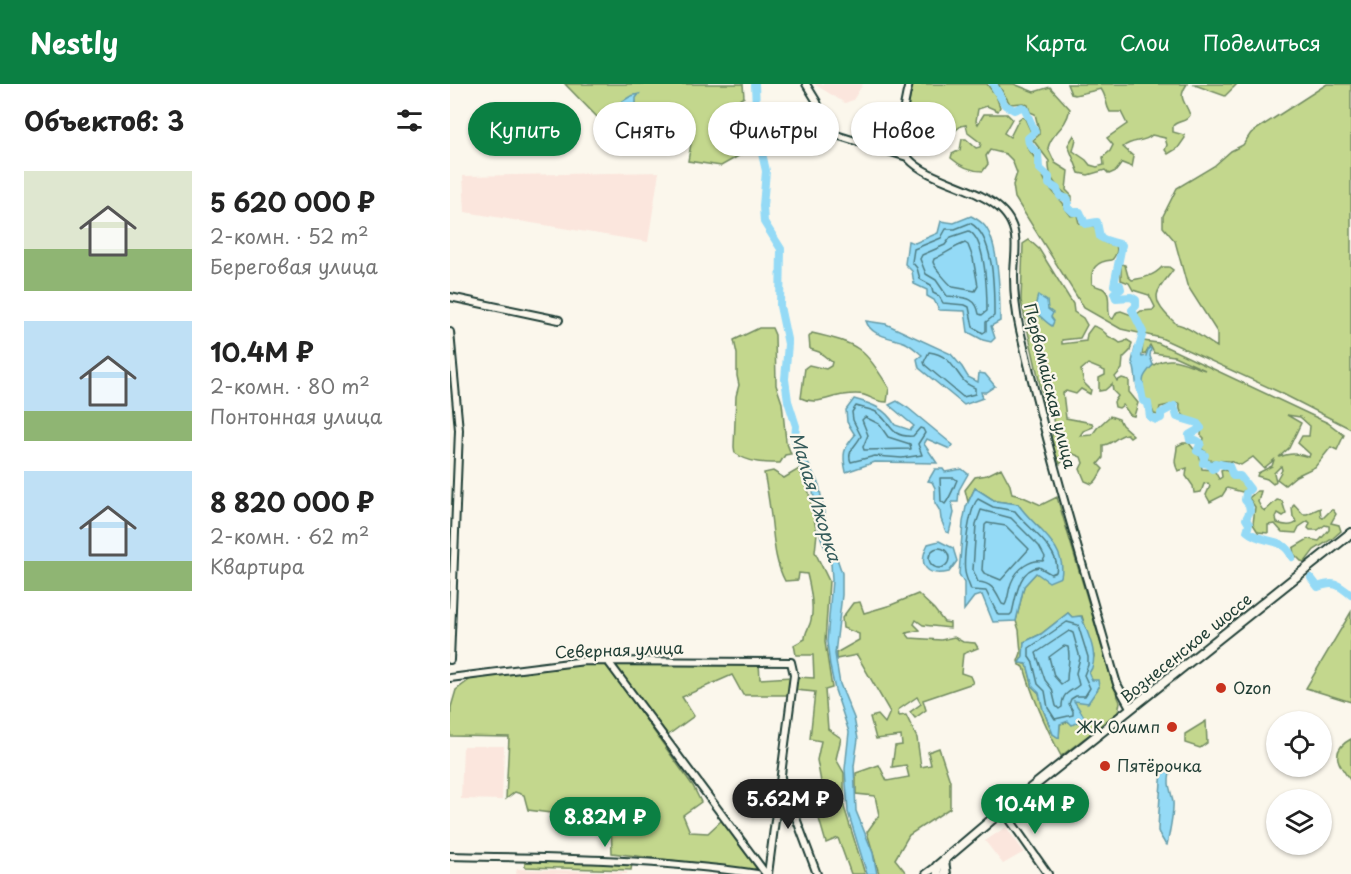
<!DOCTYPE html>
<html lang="ru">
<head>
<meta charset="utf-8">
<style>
  :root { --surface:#fff; --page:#f2f2f2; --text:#222; --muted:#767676; --accent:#0b8043 }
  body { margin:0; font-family:"Playpen Sans",sans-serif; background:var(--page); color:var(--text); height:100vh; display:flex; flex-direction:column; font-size:22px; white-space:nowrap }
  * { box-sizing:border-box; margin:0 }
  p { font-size:20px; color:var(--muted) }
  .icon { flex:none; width:33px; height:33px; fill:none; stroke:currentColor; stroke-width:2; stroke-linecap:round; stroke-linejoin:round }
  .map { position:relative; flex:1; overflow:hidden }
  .panel { display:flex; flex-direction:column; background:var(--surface); width:450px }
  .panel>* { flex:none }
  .top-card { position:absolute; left:18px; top:18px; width:570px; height:54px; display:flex; gap:12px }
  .controls { position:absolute; left:816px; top:627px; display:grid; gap:12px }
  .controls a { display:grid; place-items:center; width:66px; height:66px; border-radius:50%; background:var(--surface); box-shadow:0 2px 4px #0004; font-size:30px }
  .price { position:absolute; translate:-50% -51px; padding:0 14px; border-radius:21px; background:var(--accent); color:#fff; font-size:20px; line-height:39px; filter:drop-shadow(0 2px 3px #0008) }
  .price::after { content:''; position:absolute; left:50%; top:36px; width:18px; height:14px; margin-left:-9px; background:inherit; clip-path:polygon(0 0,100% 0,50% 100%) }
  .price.selected { background:#222; color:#fff }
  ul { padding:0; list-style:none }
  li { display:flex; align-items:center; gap:18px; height:150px; padding:0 24px }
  li span { display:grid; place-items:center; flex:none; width:168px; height:120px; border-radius:0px; color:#555 }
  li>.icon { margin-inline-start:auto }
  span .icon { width:72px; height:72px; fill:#fffc; stroke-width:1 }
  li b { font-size:26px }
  h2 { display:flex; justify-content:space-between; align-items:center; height:72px; padding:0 24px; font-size:26px }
  .chip { padding:0 21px; border-radius:27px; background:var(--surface); box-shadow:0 2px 4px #0004; font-size:21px; line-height:54px }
  .chip.selected { background:var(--accent); color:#fff }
  header { display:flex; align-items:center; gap:36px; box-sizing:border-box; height:84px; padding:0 30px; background:var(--accent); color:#fff }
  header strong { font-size:28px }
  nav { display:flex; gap:33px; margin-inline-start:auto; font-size:21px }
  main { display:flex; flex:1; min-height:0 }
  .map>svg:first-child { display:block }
  .built { fill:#fbe6dd }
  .green { fill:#c3d78d; stroke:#718a60; stroke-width:1.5; fill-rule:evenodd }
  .water { fill:#94daf6; stroke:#659ba8; stroke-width:1.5 }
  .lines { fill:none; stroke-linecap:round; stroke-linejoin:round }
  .shore { stroke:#4e7c82; stroke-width:1.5 }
  .river { stroke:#94daf6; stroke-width:8 }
  .minor-casing { stroke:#1f3d34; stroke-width:10 }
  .major-casing { stroke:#1f3d34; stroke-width:12 }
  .minor { stroke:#fbf7ec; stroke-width:6 }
  .major { stroke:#fbf7ec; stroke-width:8 }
  .poi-dot { fill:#c8321e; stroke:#fbf7ec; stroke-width:2 }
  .labels { text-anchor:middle; stroke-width:4.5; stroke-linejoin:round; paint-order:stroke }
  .street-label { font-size:16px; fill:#1f3d34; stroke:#fbf7ec }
  .poi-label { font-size:16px; fill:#1f3d34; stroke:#fbf7ec; text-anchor:start }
  .water-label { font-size:18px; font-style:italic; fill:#365c5b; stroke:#fbf7ec }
</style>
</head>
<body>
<header>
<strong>Nestly</strong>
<nav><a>Карта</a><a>Слои</a><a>Поделиться</a></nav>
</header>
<main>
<section class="panel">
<h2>Объектов: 3<svg class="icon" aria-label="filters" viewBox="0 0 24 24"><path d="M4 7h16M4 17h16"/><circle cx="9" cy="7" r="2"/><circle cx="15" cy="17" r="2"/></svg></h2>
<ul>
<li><span style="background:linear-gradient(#dfe7d0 65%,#8fb573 0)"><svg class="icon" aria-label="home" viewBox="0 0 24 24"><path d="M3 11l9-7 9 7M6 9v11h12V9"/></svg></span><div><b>5 620 000 ₽</b><p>2-комн. · 52 m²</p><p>Береговая улица</p></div></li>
<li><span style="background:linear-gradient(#bfe0f5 75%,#8fb573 0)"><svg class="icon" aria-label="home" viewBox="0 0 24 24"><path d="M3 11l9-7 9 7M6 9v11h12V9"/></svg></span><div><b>10.4M ₽</b><p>2-комн. · 80 m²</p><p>Понтонная улица</p></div></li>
<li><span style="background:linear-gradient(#bfe0f5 75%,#8fb573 0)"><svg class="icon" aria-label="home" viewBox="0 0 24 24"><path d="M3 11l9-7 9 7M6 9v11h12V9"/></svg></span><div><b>8 820 000 ₽</b><p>2-комн. · 62 m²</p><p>Квартира</p></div></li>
</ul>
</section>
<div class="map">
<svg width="901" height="790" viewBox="0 0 901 790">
  <rect width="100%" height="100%" fill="#fbf7ec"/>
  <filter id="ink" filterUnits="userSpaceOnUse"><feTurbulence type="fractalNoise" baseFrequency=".0167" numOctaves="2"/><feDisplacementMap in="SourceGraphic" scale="12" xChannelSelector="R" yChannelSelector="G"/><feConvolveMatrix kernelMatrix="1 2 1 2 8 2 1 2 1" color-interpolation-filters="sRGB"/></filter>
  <g filter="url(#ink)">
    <g class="built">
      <path d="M364,0H413L403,16L395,19Z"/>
      <path d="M209,88L198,158L15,128L13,92Z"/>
      <path d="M13,662H54L52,716L11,715Z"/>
      <path d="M556,743L574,768L553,780L535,757Z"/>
      <path d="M67,785L177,788V790H66Z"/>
    </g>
    <g class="green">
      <path d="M115,0H293L294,13L273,25L274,57L294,59V69L271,82L238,77L244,42L211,28L151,41L148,34Z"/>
      <path d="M462,0H537L546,12L550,23L548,27L537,22L528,25L526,37L528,40L534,30H557L562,35L554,49L560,53L569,35L572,33L575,35L581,48L576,55L577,63L584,73L597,101L613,119L614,123L621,132L627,131L629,139L636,142H644C650,154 650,161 666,161C668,167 666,171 662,176C646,177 640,185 642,200C645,202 649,203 652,204C663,210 656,223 660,233L663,235L667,228L671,227L684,232L691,227L703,226L705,223L699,211L683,206L679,199L671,196V180L675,181L678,192L682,196C693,194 704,192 712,183H719L723,186C712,202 698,210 715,229C718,233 723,236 726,240C736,240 756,257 767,263V248L737,201L725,157L713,143V132L727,104L764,82L781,67L793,61L801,49L877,0H901V345L829,308L711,254L671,245L634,224L565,114L563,101L567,89L562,76L556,70L540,66L536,72L538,80L533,87C520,87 510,82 501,74L502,70L510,66L512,55H516L526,64L530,63L531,59L518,49L516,41L511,42L502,49L498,47L494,35C481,26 478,25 465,34L461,32L458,25Z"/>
      <path d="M548,0H564L584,8L600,3L620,25C615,47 602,47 598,64L605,79L618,87L616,106L622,112V116C609,103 598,98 599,77L583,56L589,51V46L585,30L580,28L578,21L573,19L560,20Z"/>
      <path d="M617,0H737C727,15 735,16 740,31C737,39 727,36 723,42V48L734,51L735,54L728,64L718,70L715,66L717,61L715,54L702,51C694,59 682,55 673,63L684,73L682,83L672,79L666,87L659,90L655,86L638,91L629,89L618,61L624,51L626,55L623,67L636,76L640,81L647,83L654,81L653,73L660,67L663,61L657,54L677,40L671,28H660C655,20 657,13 651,5L625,11L621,10Z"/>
      <path d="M742,0H787L775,12Z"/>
      <path d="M579,156L589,165L623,220L624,228L633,234L637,241L630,254L612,256V260L636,257L637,250L643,242C651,244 653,247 658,252C662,255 666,255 670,259L674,258L677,256L682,259L680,267L673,274L672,285L665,293L667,297L672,294L679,296V308L688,319L684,332L680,331L673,321L669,324L665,323L664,318L668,312L663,307L662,300L655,306L649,307V294L655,291V287L638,280L631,286L634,299L641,306L640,310L631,305L626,310L616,307L613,309L616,334L642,339L643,343L633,347L630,352L642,351L647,344L660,332L669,335L672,341L683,351L680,353L677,350C667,351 662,361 653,361V374L648,380L653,385C649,390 648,397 642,400L635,397L630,385L633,379L631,373L621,369L615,363H612L614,376L610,380L600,358L605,342L603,336L605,330L601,325L595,323L571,217L573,160Z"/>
      <path d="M309,244H322L325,251L326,301L332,319L336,357L341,370L335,371L330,379C313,379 299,379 285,369L284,363L286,312L289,301L287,292V270L284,256Z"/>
      <path d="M362,249C410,260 413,263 439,304L437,318C427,318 423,314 414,311C408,309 400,310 394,311C380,312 366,322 351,314L355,284L359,281L376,285L381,282L382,278L369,268L360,265L359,253Z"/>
      <path d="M693,257L708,259L878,339L894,351L887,366L881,363L865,383L846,392L835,401L827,395L832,386L831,382L824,389L826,397L823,400L817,395L807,392L808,389L822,382L824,376L814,384L803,373L791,381L779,377L758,376L756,368L752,365L754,354L751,351L752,343L749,337C739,335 728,332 730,320L728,319L710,323L708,331L704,330L700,319L695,315C694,311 692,305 692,301C690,286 709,275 722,276C734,277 745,284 755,286L724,272L704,269L700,261L695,270L692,271ZM837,331L850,333L860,342L859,352H852L848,359L860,370L859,373C846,369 840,369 829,373L839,364L851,339Z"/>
      <path d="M733,359H739L750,373L752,385L764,386L769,395L772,393L771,386L773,385L779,388L781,394H791L796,405L792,408L777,404L772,412L760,418L756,411L760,402L758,399L754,400L751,408L744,409L743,402L736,392L737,384L728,387C722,375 727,374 727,362Z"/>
      <path d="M551,384L560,401L562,410L571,412L591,421L607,413L663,601L670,618L668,629L611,672C596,643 583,615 574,583L569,581L568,577L571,569L569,546L566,537L574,502L586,489L591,445L575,431L568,420L545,417L525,404L518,418L515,406L525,393L537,391ZM618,529L622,533L632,532L644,572L639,589L642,596L649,603L644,610L623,617L634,634L610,640L609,654L603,650L593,625L589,609L583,603L577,580L569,579L573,572L574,558L591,550Z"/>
      <path d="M349,385L358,404L367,449L365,468L379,497L375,558L382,604L375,606L378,645L391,654L386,675L394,689V723L415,790H401L388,754L376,759L363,714L373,709L367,676L371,657L360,655L365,608L345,606L347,593L364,594L363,571H346L344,561L355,555C355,547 360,543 361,536C364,524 360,502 357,490L349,489L348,496L335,497C324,476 324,455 321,432C319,417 317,403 314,389L323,387L334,394Z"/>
      <path d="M807,407H811L808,418L812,425L815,427L827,416L832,417L836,430L833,432L828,429L826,433L827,439C833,441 842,443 847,438L843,433L842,424L844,420L853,430H857L870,424L871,433L873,434L881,426H883L886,430L881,439L889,441L891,447L882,455L864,466L855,478L851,477L844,470L843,464L858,455L869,457L879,446V442L875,441L868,446H860L858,444L860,439L858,437L849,443L846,449L832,448L825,440L818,441V449L808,448L803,440L805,423L799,414Z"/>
      <path d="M468,510L484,525L494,538L500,539V544L473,541L466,536L464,540L470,546L456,549L460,554L491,556L504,553L513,558L525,559L528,564L513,570L511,589L520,592L523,599L473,616L476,626L465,634L460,628L471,620L467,613L448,626L449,632L456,631L467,654L471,683L481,681L478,668L489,664L500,697V724L459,751L445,775L457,790H429L417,748L429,731L425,712L406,710V689L429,681L437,697L459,693L456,681L442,683L445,662L452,661L451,652L426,655L420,633L428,631L435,639L440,628L407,571L386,575V569L409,556V550L393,544L392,534L403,519L410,518L414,529L441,521Z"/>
      <path d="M901,528V618L856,604Z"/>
      <path d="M309,579L310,595L341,593L339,611H293L282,591L232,613L244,632L218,651L163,580Z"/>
      <path d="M136,580H156L243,702L251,718L233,731L240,748L258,749L272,736L307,783L303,786L162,769L161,737L78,726L74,711L65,708L56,715L59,653L0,652L1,623L6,606L22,594Z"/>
      <path d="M756,637L757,659L750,664L735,659V650Z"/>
      <path d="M901,655V697C889,682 878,667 901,655Z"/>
      <path d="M75,776L182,780L181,786L75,783Z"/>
    </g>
    <g class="water">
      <path d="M189,10L186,14V21L189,26L186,32L178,30L171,32L163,23L181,12Z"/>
      <path d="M521,132C525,134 530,137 533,140C550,156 550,215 550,237L541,242L545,254L541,258L533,256L518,248L515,227L489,226L484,216L477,212V206L464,200L462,187L455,180L458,157L465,159L488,149L491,137L504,139Z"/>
      <path d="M588,211L597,217L598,225L603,229L601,233L604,237L602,242C595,238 591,232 584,227Z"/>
      <path d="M416,237L436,240L501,270L512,283L518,293L528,298L529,289L535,290L545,302L536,308H531L533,314L514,321L469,284L467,275L472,271C467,267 462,262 456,259C442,253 421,253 416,237Z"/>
      <path d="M688,261L691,262L690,270L692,273L696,272L699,263L701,265L700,272L703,281C692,293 692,294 694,310H689C684,299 687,286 682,278L685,264Z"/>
      <path d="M404,315C422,320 435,324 445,341L460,346L464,342L439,321L447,317L458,324L503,361L500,365L477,355L474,360L487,379L425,378L396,388C392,370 393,365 405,351L397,338L396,326Z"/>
      <path d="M354,371L369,401L377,445L392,489V511L385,570L390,600L404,634L408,655L404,682L406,727L423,769L427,790H417L398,728L395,685L399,648L385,606L380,582L377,558L382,496L381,479L371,454L362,402L352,383Z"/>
      <path d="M485,385H493L495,388L512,385L518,390L509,406L508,418H502L504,429L499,449L496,448L491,435L490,427L485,419V404L482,398L478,397Z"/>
      <path d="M525,404L545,417L568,420C583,443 618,461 611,493L599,498L586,489L574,502L566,537L543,538L532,511L524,513L514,526V499L509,490L513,438L516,423Z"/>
      <path d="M489,457L503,464L507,477L499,488C477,493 467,482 478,460Z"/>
      <path d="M618,529L622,533L631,532C637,548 651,574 639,589L642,596H648L649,603L638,619L624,617L635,634L622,641L618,637L610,640L609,654L603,650L593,625L589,609L583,603L577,580L569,579L573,572L574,558L591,550Z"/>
      <path d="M717,687L720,689C717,702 721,705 723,718C724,726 719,752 717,761L715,760C713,755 709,751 708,747C708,743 711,692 712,689Z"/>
    </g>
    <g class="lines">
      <g class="shore">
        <path d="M520,139C545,152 544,207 544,232L536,238V247L533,249L523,243L519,223L515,221L493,219L489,212L483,209L481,201L470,195L467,184L462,178L464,165L491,154L496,145H505Z"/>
        <path d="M519,147C536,156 537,209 537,227L532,231L529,230C526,211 512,214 497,212L486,196L476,190L470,175L472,171L495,161L501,153Z"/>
        <path d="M515,159L518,161L523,174L528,202L525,207L503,203C498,199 484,183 483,178L484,175C495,170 504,163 515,159Z"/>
        <path d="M479,268C499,271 502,282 513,296C516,300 521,302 525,304V310L513,313L475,281L474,278Z"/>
        <path d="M406,322C412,324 420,325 426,328C441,337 439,354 463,352L470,344L473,345L475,349L468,360L472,371L452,374L425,372L401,378C396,367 407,361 411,352L403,336L402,328Z"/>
        <path d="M415,333L429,340L438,353L460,360L461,365L414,366L413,363L418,351L412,336Z"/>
        <path d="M490,394H504L507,396C503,405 501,412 495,420L491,417Z"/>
        <path d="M528,415L543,423L565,427C576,443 612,466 606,488L601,490L589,483C568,485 566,514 562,529L560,531H548L536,507L521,506C519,500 516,494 515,488C513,475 519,423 528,415Z"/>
        <path d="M531,426L561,434L589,462L595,473L593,477C580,475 567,485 562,497C558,505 559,514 555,521L552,520C545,507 543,499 528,498L523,486L526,440Z"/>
        <path d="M537,439L556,442L579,465L551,496L534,489L532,486L535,441Z"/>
        <circle cx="489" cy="474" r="10"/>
        <path d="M617,538L628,541L638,573V581L634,591L640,604L635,612H626L621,615L619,620L623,627V631L605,635L598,624L595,607L588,600L583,579L579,573V564Z"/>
        <path d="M619,547L623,549L630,574L626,589L629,601C620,609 612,608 612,623L609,625L606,622L602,605L595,596L586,569Z"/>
        <path d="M614,562L618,563C621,576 617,583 617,596L611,600L604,592L599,573Z"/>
      </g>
      <g class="river">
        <path d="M305,0L307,47L316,87L313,122L314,138L331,165L330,222L338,260L335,295L338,317L346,342L345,354L349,375L356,387"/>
        <path d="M543,0L555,21L564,26L572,23L575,25L585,48L578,54C578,61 582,65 588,69L589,84L599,93V100L607,105L610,112L618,115V123L623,128H630L635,140L647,138L650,153C659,159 664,157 672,161L664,201H670L671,205L664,209L666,214L681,213L686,216V222L682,226L693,248L687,271"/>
        <path d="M690,301L693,317L698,319L700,333L706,336L711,334V329L724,322L727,333L747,339L751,344L739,351L740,356H746L751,359L747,367L755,371L753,379L759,380L762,385L765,384V379L779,382L783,392H790L800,405L796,409L795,416L799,421L800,427L796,435L799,440L797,447C813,461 832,451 842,473"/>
        <path d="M861,494L868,503C884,497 888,500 901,511"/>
      </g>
      <g class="minor-casing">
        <g id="minor">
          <path d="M356,0L367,18L374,39L383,50L457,73"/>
          <path d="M459,0C454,18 446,60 459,75C474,92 511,101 531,112C543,118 555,126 561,139C569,155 564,175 564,192C564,210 566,229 570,246C596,360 630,471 662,583L667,600L681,625"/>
          <path d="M0,213L109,236"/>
          <path d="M0,248L9,346L0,576"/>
          <path d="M157,576L316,790"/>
          <path d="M0,594L135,577L341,578L344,591L318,790"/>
          <path d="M331,694L367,790"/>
          <path d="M553,726L598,790"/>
          <path d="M0,772C103,774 205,775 307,790"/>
          <path d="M476,790L487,782"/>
        </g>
      </g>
      <g class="major-casing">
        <g id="major">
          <path d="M494,777L496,790"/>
          <path d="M488,790L487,782L546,732L901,449"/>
        </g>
      </g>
      <use href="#minor" class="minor"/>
      <use href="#major" class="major"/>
    </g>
  </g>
  <g class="poi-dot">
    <circle cx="771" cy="604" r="6"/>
    <circle cx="722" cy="643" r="6"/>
    <circle cx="655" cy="682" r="6"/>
  </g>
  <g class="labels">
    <g class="street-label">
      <text transform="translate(600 302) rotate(76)" y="6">Первомайская улица</text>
      <text transform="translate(736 564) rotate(-39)" y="6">Вознесенское шоссе</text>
      <text transform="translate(169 566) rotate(-2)" y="6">Северная улица</text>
    </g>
    <g class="poi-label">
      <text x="783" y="610">Ozon</text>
      <text x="710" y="649" text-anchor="end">ЖК Олимп</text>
      <text x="667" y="688">Пятёрочка</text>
    </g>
    <g class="water-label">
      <text transform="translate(365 413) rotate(73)" y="6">Малая Ижорка</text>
    </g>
  </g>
</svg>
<div class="controls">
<a><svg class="icon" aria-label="locate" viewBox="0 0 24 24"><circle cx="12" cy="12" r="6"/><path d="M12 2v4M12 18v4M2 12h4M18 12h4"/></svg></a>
<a><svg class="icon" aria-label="layers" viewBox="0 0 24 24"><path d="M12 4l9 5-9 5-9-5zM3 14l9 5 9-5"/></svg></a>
</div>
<b class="price selected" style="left:338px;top:746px">5.62M ₽</b>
<b class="price" style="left:585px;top:751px">10.4M ₽</b>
<b class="price" style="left:155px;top:764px">8.82M ₽</b>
<div class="top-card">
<a class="chip selected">Купить</a>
<a class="chip">Снять</a>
<a class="chip">Фильтры</a>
<a class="chip">Новое</a>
</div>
</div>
</main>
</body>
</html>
